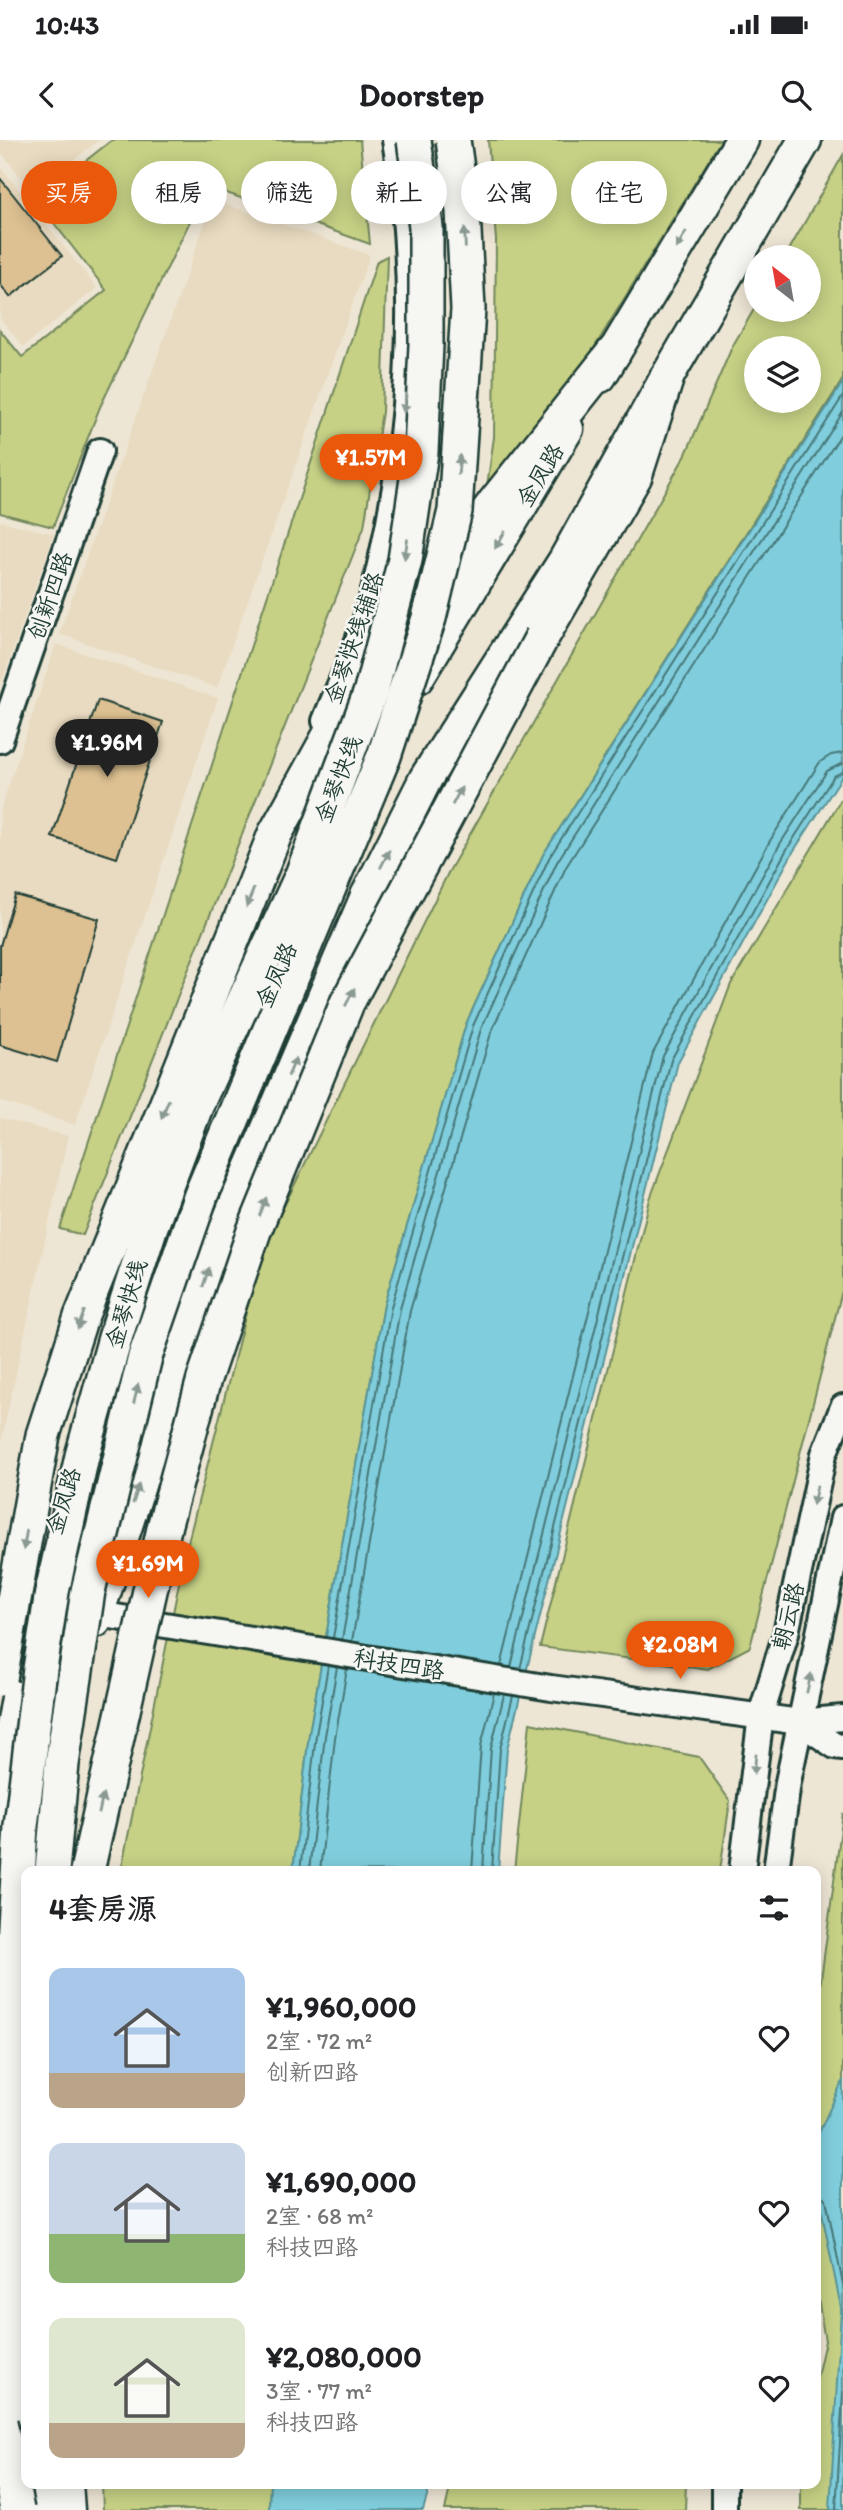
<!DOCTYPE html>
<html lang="zh">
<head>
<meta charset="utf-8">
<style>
  :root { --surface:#fff; --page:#f6f6f6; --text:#202124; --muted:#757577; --accent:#ea580c }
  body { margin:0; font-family:Itim,"LXGW WenKai TC",sans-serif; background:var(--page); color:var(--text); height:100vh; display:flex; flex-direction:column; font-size:26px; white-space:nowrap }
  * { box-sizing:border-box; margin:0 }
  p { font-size:23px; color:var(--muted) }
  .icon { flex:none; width:38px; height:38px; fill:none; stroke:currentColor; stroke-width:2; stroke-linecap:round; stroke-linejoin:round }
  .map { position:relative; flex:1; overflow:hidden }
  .side { position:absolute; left:21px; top:1726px; width:800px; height:623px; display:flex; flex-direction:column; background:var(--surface); border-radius:14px; box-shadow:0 4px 18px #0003 }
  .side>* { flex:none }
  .hud { position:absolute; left:21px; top:21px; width:802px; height:63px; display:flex; gap:14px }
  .needle { width:46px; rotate:329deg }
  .tools { position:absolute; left:744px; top:105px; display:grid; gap:14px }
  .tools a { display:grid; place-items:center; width:77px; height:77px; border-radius:50%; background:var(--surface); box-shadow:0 4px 18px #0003; font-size:35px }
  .price { position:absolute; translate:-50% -60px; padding:0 16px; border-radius:24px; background:var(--accent); color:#fff; font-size:23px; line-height:46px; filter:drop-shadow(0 2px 4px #0008) }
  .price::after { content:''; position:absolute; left:50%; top:42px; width:21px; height:16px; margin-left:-10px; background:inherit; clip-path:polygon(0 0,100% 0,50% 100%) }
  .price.on { background:#222; color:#fff }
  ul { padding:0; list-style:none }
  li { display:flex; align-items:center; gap:21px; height:175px; padding:0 28px }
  li span { display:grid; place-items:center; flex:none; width:196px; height:140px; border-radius:14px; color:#555 }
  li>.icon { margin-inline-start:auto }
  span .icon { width:84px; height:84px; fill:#fffc; stroke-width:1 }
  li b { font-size:30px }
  h2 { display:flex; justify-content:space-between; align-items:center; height:84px; padding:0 28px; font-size:30px }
  .tag { padding:0 24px; border-radius:32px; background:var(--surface); box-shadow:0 4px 18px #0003; font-size:24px; line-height:63px }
  .tag.on { background:var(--accent); color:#fff }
  .status { display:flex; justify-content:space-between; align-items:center; height:49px; padding:0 35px; background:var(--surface); direction:ltr }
  .status svg { height:19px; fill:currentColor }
  header { display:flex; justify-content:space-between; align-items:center; height:91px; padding:0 28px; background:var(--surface); font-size:32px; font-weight:700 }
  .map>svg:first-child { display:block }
  .built { fill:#e9dbc1 }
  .green { fill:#c6d185; stroke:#72875c; stroke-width:2; fill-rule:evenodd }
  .water { fill:#80cedd; stroke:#599499; stroke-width:2 }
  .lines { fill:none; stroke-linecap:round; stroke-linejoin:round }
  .shore { stroke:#467778; stroke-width:2 }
  .building { fill:#ddc192; stroke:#1f3d34; stroke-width:2 }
  .tertiary-casing { stroke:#1f3d34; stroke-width:30 }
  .primary-casing { stroke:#1f3d34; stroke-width:37 }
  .trunk-casing { stroke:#1f3d34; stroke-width:38 }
  .tertiary { stroke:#f6f6f2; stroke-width:24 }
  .primary { stroke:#f6f6f2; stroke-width:32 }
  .trunk { stroke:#f6f6f2; stroke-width:33 }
  .trunk-bridge-casing { stroke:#1f3d34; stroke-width:38; stroke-linecap:butt }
  .trunk-bridge { stroke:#f6f6f2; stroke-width:33 }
  .oneway { fill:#8a9a93 }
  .labels { text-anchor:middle; stroke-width:5; stroke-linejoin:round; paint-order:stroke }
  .street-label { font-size:23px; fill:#1f3d34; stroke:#f6f6f2 }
</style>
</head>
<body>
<div class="status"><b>10:43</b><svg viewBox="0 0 49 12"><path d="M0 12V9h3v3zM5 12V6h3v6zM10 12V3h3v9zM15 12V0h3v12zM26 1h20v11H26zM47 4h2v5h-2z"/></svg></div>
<header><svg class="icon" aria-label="back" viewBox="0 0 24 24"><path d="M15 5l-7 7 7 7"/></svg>Doorstep<svg class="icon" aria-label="search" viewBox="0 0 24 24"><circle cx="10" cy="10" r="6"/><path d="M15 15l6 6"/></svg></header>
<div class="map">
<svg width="843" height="2370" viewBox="0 0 843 2370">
  <rect width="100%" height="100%" fill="#eee6d5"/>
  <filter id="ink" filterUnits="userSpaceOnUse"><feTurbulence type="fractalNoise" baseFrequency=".0143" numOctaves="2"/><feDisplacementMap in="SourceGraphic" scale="14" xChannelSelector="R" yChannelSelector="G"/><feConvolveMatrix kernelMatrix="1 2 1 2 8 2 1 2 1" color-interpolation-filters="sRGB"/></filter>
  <g filter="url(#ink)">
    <g class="built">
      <path d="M0,0H99L33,52L0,11Z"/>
      <path d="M0,26L97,148L23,207L0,178Z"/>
      <path d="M213,60L370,115L217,548L59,494Z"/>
      <path d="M0,381L54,394L0,547Z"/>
      <path d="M56,504L218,558L75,985L0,961V671Z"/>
      <path d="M0,978L68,996L0,1307Z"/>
    </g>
    <g class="green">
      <path d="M112,0H360L370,104L207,46L100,267L53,387L0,373V190L22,217L106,150L36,60Z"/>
      <path d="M488,0H721L480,395L494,297L496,100Z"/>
      <path d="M843,15V239L543,715L466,884L384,1165L309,1594L293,1731H121L184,1418L261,1113L448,733L686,314L732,207L756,166V170H808V117H785ZM756,208H808V261H756Z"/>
      <path d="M387,116L382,272L364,387L83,1095L60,1089L377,121Z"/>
      <path d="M843,656V1147L750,1507L708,1529L540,1507L650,1059L731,844Z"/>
      <path d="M530,1583L699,1617L730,1661L720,1731H514Z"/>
      <path d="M843,1673V2370H801V2343H816V2241L825,2201L816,2146V1877Z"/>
      <path d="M102,2343H270L269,2370H103Z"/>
      <path d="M451,2343H686L685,2370H445Z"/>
    </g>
    <g class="water">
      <path d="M843,242V635L793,712L678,922L507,1609L498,1731H293L309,1594L384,1165L466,884L543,715Z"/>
      <path d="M843,1940V2370H830L841,2168L816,2043V1999Z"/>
      <path d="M270,2343H431L423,2370H269Z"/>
    </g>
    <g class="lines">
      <g class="shore">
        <path d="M333,1498L391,1167L473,886L549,718L843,256"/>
        <path d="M342,1500L400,1169L481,889L557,722L843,272"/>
        <path d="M352,1501L410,1171L491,893L566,727L843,291"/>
        <path d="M501,1526L653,913L771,699L820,622L831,615L843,613"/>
        <path d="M511,1527L663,916L780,704L827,631L843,623"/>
        <path d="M520,1529L671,920L787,709L834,636L843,632"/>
        <path d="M300,1731L316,1595L328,1526"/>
        <path d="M309,1731L325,1596L337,1527"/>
        <path d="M320,1731L335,1598L347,1529"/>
        <path d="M472,1731L481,1606L494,1553"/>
        <path d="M483,1731L491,1608L504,1555"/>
        <path d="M492,1731L500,1609L513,1556"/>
        <path d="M816,2052L826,2059L843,2145"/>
        <path d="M836,2370L843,2252"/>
      </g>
    </g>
    <g class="building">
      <path d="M0,38L62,116L10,157L0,144Z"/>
      <path d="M98,560L163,582L117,718L52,697Z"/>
      <path d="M15,755L99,779L57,922L0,905V806Z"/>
    </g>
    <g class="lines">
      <g class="tertiary-casing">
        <g id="tertiary">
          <path d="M325,581C340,543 360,503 371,462C410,312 421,154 395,0"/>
          <path d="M0,600L100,311"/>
          <path d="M0,1458L551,1548L800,1582L843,1578"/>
          <path d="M800,1582L835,1606L843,1607"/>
          <path d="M742,1731L761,1575L786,1493L824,1314L843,1267"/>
          <path d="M776,1731L788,1642L843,1378"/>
          <path d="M724,2343V2370"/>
        </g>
      </g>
      <g class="primary-casing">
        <g id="primary">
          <path d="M600,236L742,0"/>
          <path d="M417,538L567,289"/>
          <path d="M216,977L258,876"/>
          <path d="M143,1155L196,1025"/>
          <path d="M95,1481L212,1120L367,756L426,638L565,420L667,237L805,0"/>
          <path d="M0,1745L10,1603L31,1485"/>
          <path d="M66,2343L68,2370"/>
        </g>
      </g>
      <g class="trunk-casing">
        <g id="trunk">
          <path d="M542,497L635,336L667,237"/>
          <path d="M275,694L343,571L495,362L614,212"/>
          <path d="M10,2095L16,2320"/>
          <path d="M46,2343L48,2370"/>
        </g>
      </g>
      <use href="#tertiary" class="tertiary"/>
      <use href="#primary" class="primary"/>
      <use href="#trunk" class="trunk"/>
      <g class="trunk-bridge-casing">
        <g id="trunk-bridge">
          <path d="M0,1539L43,1295L81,1177L275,694"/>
          <path d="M52,1731L62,1624L88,1451L145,1217L201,1055L384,616L429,478L455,371L468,169L463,71L453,0"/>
          <path d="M87,1731L165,1384L204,1239L254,1091L347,863L542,497"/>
          <path d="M10,2095L14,1803L21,1686L40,1529L52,1452L82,1316L115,1198L151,1086L198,961L302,735L371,551L405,420L421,312L426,205V87L414,0"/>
          <path d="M0,2282L17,2370"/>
        </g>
      </g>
      <use href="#trunk-bridge" class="trunk-bridge"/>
    </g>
    <defs><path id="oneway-solid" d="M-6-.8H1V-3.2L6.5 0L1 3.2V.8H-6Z" transform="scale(1.75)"/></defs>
    <g class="oneway">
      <use href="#oneway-solid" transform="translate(465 98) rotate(-92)"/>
      <use href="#oneway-solid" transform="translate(681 100) rotate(121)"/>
      <use href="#oneway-solid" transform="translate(405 263) rotate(97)"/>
      <use href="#oneway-solid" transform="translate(459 325) rotate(-85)"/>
      <use href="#oneway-solid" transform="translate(500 400) rotate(121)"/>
      <use href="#oneway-solid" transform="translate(406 409) rotate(99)"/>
      <use href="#oneway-solid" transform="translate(457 656) rotate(-62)"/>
      <use href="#oneway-solid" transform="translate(385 719) rotate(-63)"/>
      <use href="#oneway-solid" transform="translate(250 758) rotate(112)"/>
      <use href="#oneway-solid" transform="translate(350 857) rotate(-63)"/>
      <use href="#oneway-solid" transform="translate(292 927) rotate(-67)"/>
      <use href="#oneway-solid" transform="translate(165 969) rotate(112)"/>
      <use href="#oneway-solid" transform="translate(263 1067) rotate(-69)"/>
      <use href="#oneway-solid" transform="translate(206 1137) rotate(-72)"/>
      <use href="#oneway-solid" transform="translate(81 1180) rotate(110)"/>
      <use href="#oneway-solid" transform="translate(136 1254) rotate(-76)"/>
      <use href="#oneway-solid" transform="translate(136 1354) rotate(-72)"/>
      <use href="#oneway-solid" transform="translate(815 1355) rotate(102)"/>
      <use href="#oneway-solid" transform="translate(25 1400) rotate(100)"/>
      <use href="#oneway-solid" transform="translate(809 1543) rotate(-77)"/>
      <use href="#oneway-solid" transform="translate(755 1624) rotate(96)"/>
      <use href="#oneway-solid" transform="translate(101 1664) rotate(-78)"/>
    </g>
  </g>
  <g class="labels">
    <g class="street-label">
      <text transform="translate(540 335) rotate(-59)" y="8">金凤路</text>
      <text transform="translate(50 456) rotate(-71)" y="8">创新四路</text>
      <text transform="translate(354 498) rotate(-71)" y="8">金琴快线辅路</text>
      <text transform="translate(338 639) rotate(-69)" y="8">金琴快线</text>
      <text transform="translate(276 835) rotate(-66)" y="8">金凤路</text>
      <text transform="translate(126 1164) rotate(-73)" y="8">金琴快线</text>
      <text transform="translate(63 1361) rotate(-73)" y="8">金凤路</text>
      <text transform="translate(788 1476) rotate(-76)" y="8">朝云路</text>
      <text transform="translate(399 1524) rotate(9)" y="8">科技四路</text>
    </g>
  </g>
</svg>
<div class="tools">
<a><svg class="needle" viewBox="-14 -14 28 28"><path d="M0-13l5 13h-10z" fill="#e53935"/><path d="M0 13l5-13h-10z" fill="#757577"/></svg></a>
<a><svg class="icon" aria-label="layers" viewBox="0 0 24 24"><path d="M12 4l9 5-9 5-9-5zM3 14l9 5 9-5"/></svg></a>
</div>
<b class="price" style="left:371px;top:354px">¥1.57M</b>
<b class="price on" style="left:107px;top:639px">¥1.96M</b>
<b class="price" style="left:148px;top:1460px">¥1.69M</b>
<b class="price" style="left:680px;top:1541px">¥2.08M</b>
<div class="hud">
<a class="tag on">买房</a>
<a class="tag">租房</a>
<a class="tag">筛选</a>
<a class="tag">新上</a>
<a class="tag">公寓</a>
<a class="tag">住宅</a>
</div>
<section class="side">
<h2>4套房源<svg class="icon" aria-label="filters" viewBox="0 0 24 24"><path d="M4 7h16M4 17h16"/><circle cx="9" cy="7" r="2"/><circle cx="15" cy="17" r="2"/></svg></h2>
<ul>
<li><span style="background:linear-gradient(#a9c7e8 75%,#b9a48a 0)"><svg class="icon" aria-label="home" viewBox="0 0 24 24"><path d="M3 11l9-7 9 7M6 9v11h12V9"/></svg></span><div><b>¥1,960,000</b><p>2室 · 72 m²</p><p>创新四路</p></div><svg class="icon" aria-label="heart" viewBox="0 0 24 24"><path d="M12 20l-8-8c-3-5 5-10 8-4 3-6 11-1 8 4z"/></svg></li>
<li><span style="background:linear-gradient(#c9d6e8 65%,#8fb573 0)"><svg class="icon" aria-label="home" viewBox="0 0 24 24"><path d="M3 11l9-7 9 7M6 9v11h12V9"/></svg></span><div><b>¥1,690,000</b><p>2室 · 68 m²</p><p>科技四路</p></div><svg class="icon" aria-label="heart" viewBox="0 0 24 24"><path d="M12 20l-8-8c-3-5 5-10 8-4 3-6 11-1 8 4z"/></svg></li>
<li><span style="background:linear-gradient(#dfe7d0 75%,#b9a48a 0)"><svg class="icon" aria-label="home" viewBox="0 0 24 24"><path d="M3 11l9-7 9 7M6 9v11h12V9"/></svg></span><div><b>¥2,080,000</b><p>3室 · 77 m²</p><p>科技四路</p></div><svg class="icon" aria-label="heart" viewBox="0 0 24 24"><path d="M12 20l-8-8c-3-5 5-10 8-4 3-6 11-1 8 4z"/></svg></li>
</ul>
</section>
</div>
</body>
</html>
